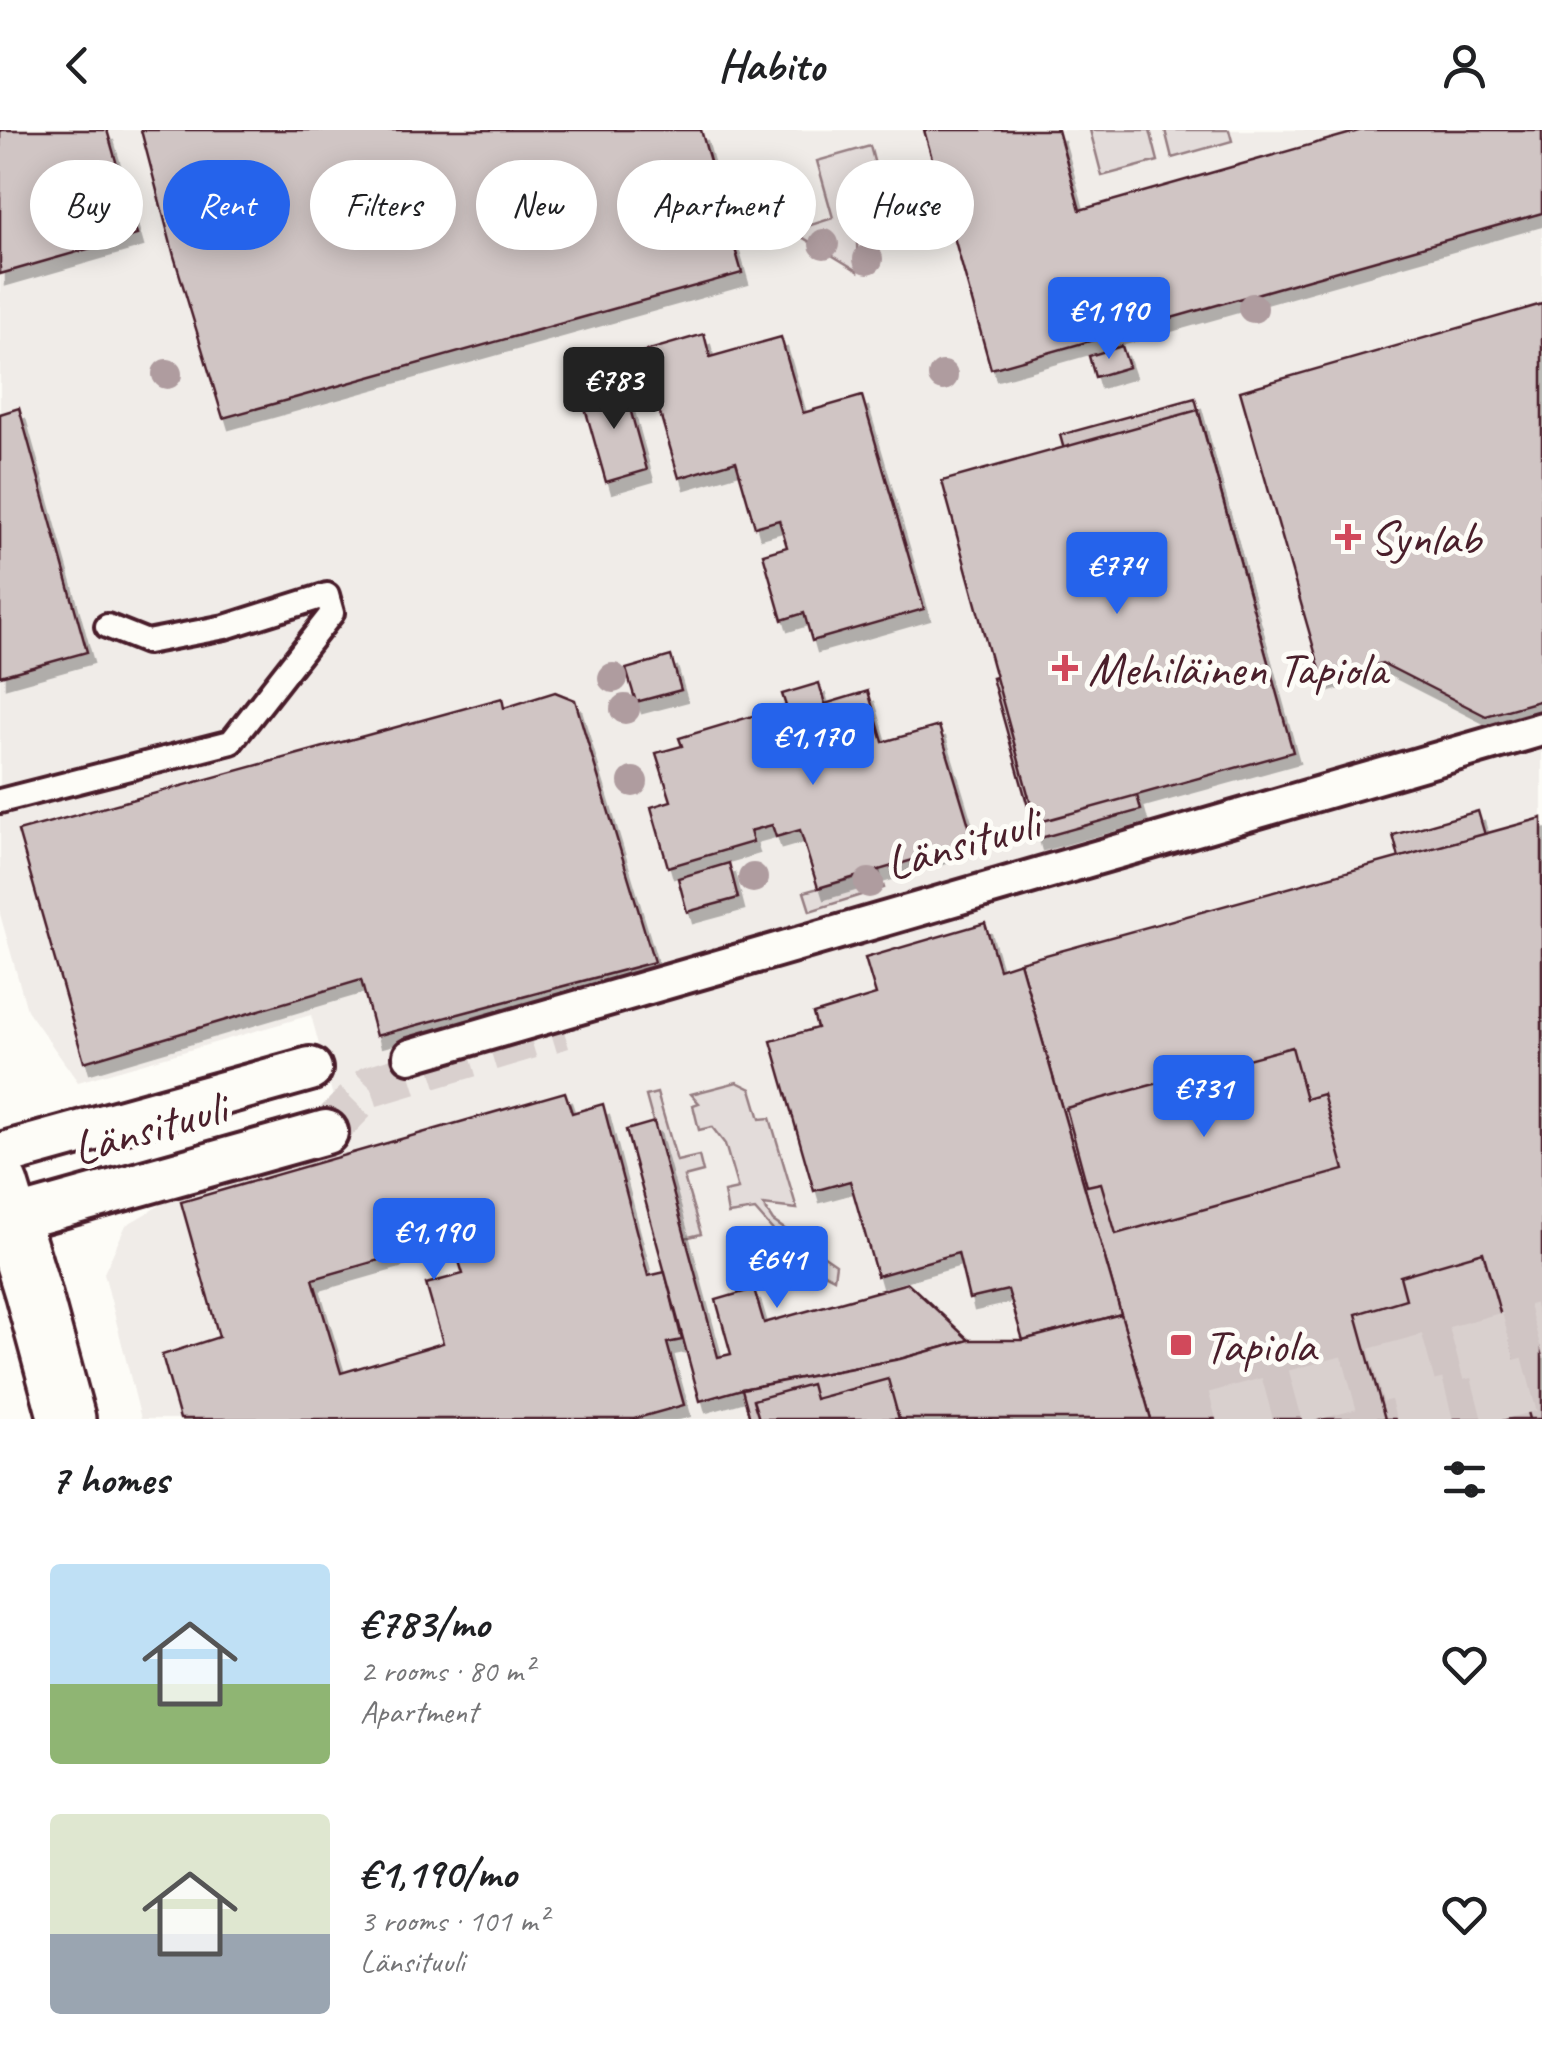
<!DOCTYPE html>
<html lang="en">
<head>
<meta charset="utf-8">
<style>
  :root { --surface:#fff; --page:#f2f2f2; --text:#202124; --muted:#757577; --accent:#2563eb }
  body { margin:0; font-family:Caveat,sans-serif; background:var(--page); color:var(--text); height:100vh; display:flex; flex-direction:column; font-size:38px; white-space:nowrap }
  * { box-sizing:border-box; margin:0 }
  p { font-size:32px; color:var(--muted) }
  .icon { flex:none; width:55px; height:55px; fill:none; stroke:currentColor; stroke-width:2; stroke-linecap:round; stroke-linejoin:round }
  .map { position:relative; height:1289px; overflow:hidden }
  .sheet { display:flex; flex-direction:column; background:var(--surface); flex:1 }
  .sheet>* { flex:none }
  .hud { position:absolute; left:30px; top:30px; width:1000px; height:90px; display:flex; gap:20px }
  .price { position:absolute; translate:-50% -85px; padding:0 22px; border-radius:10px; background:var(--accent); color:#fff; font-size:32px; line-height:65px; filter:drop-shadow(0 2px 5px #0008) }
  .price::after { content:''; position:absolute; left:50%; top:60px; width:30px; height:22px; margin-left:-15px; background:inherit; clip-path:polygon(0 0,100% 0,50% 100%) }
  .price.selected { background:#222; color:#fff }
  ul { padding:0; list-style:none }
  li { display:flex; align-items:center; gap:30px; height:250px; padding:0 50px }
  li span { display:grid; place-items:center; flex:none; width:280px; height:200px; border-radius:10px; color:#555 }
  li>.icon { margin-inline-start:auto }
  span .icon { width:120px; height:120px; fill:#fffc; stroke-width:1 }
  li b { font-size:42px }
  h2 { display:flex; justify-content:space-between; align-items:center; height:120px; padding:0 50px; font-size:42px }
  .chip { padding:0 35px; border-radius:45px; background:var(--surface); box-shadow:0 5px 25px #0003; font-size:35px; line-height:90px }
  .chip.selected { background:var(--accent); color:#fff }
  header { display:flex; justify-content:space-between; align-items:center; height:130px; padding:0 50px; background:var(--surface); font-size:45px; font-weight:700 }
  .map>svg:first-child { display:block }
  .built { fill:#f0ece8 }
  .green { fill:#e3dcda; stroke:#967e82; stroke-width:2.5 }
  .building { fill:#d0c5c4; stroke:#4a1f2b; stroke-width:2.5; fill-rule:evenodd; filter:url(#shadow) }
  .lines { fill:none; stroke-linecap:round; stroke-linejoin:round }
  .minor-tunnel { stroke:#d9d0ce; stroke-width:42; stroke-dasharray:42 21; stroke-linecap:butt }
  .primary-tunnel { stroke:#d9d0ce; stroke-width:55; stroke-dasharray:55 28; stroke-linecap:butt }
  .service-casing { stroke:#4a1f2b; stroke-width:30 }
  .pedestrian-casing { stroke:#4a1f2b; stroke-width:40 }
  .minor-casing { stroke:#4a1f2b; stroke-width:50 }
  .secondary-casing { stroke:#4a1f2b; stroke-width:62 }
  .service { stroke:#fdfcf7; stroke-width:22 }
  .pedestrian { stroke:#fdfcf7; stroke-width:32 }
  .minor { stroke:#fdfcf7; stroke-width:42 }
  .secondary { stroke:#fdfcf7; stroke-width:55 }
  .tree { fill:#af9c9f }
  .poi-dot { fill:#d1495b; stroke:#fdfcf7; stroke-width:4 }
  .labels { text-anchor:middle; stroke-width:10; stroke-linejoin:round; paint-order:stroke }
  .poi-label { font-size:48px; fill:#4a1f2b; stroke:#fdfcf7; text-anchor:start }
  .street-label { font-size:48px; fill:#4a1f2b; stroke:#fdfcf7 }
</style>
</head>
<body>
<header><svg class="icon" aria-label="back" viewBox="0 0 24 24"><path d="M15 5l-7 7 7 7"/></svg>Habito<svg class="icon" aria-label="person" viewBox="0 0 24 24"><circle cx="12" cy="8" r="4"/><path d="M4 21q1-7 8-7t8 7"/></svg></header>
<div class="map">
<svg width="1542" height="1289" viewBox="0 0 1542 1289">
  <defs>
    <filter id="shadow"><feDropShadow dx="6" dy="11" stdDeviation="0" flood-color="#0004"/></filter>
  </defs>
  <rect width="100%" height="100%" fill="#fdfcf7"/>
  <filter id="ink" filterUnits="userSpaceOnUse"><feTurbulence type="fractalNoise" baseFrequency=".01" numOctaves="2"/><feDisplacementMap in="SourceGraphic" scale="20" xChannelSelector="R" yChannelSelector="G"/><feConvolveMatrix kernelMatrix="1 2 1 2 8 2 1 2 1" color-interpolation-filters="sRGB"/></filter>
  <g filter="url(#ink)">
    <path class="built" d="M0,0H1542V1289H141L104,1143L126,1095L169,1070L346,1015L311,885L78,952L27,880L0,784Z"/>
    <g class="green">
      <path d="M1090,0H1150L1158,31L1102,46Z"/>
      <path d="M1165,0H1229L1232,11L1172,28Z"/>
      <path d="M870,16L893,102L857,112L858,141L792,101L833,88L817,31Z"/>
      <path d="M879,741L884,758L810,781L804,762Z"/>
      <path d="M737,952L751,959L760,989L770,988L797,1079L763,1075L773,1091L836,1134L834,1148L799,1130L755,1080L728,1084L724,1062L738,1059L725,1014L712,997L699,1000L693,975L699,973L691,964Z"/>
      <path d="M657,963L677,1031L699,1026L703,1042L684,1047L701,1104L685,1108L646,966Z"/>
    </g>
    <g class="building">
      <path d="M0,0H107L137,105L0,144Z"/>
      <path d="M141,0H701L742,143L223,288L174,126Z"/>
      <path d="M924,0H1058L1080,80L1362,0H1542V83L991,239Z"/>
      <path d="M1542,174V570L1486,586L1382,533L1323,550L1240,261Z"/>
      <path d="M704,204L710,227L781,207L803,283L862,266L924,479L812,511L804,483L782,490L763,424L787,417L779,390L755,397L736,331L679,348L642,222Z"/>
      <path d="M1122,216L1129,237L1095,247L1089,226Z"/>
      <path d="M623,253L647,340L606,352L581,264Z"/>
      <path d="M1195,268L1271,544L1115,587L1141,680L1037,709L992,548L1118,514L1060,305Z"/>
      <path d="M19,278L87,522L0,546V284Z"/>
      <path d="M1198,280L1293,622L1036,693L942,351Z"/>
      <path d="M671,526L681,560L636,572L626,539Z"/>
      <path d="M819,553L825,574L868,561L883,612L939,596L974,712L818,758L800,700L776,707L772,695L750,701L753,712L668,737L651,677L671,671L656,623L682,616L679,608L786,576L782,564Z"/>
      <path d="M555,562L575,570L654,832L376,906L361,850L84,932L18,701L502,568L504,578Z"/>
      <path d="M1478,681L1485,705L1536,690L1542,712V925L1520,931L1516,918L1454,935L1393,705Z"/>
      <path d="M1542,688V1289H1151L1020,832Z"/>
      <path d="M729,733L738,768L687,782L678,748Z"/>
      <path d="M985,793L999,839L1020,832L1121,1184L1023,1210L1008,1160L969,1169L958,1123L877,1146L850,1051L814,1061L771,911L817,898L813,884L876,865L865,828Z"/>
      <path d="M1292,917L1306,969L1323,964L1344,1040L1116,1104L1101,1053L1087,1056L1066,978Z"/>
      <path d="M565,962L572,983L603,974L648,1146L665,1142L682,1210L667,1213L684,1275L634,1289H180L162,1225L219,1207L181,1072ZM452,1109L463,1144L426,1154L443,1213L341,1243L313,1149Z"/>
      <path d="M654,992L718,1227L731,1224L716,1170L754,1159L764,1193L908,1153L969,1210L900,1229L742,1259L700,1271L626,1000Z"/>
      <path d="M1483,1122L1530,1289H1385L1356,1184L1406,1169L1400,1146Z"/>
      <path d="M1121,1184L1151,1289H750L742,1259L900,1229L969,1210H1023Z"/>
      <path d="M888,1249L899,1289H759L753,1270L811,1254L815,1269Z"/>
    </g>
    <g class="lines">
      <path class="minor-tunnel" d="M326,1002L371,956L563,898"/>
      <g class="primary-tunnel">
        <path d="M1216,1289L1542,1200"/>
        <path d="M1396,1289L1542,1251"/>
      </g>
      <g class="service-casing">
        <path id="service" d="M0,671L231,612L332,483L327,465L225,497L147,512L107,496"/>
      </g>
      <g class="pedestrian-casing">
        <path id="pedestrian" d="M410,926L1542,599"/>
      </g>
      <g class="minor-casing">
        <g id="minor">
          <path d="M0,1025L310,939"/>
          <path d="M0,1090H11L326,1002"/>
        </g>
      </g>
      <g class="secondary-casing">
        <path id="secondary" d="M0,1055L33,1163L67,1289"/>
      </g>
      <use href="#service" class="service"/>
      <use href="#pedestrian" class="pedestrian"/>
      <use href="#minor" class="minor"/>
      <use href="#secondary" class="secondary"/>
    </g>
    <g class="tree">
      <circle cx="824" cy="114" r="15"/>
      <circle cx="868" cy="129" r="15"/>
      <circle cx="1253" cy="178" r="15"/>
      <circle cx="167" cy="244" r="15"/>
      <circle cx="943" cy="246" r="15"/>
      <circle cx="613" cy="548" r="15"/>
      <circle cx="625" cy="579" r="15"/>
      <circle cx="633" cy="652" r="15"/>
      <circle cx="753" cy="748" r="15"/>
      <circle cx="869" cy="753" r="15"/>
    </g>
  </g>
  <g class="poi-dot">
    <path d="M1343 392h10v10h10v10h-10v10h-10v-10h-10v-10h10z"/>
    <path d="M1060 523h10v10h10v10h-10v10h-10v-10h-10v-10h10z"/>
    <rect x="1169" y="1203" width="24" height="24" rx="5"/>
  </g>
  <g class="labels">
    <g class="poi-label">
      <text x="1370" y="424">Synlab</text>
      <text x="1088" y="555">Mehiläinen Tapiola</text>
      <text x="1204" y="1232">Tapiola</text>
    </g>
    <g class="street-label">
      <text transform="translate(962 712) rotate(-16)" y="17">Länsituuli</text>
      <text transform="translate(149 997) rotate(-16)" y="17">Länsituuli</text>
    </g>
  </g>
</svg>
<b class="price" style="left:1109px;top:232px">€1,190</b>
<b class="price selected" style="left:614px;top:302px">€783</b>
<b class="price" style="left:1117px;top:487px">€774</b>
<b class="price" style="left:813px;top:658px">€1,170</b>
<b class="price" style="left:1204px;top:1010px">€731</b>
<b class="price" style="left:434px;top:1153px">€1,190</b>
<b class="price" style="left:777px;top:1181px">€641</b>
<div class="hud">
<a class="chip">Buy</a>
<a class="chip selected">Rent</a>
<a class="chip">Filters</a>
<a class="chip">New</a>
<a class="chip">Apartment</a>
<a class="chip">House</a>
</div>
</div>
<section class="sheet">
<h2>7 homes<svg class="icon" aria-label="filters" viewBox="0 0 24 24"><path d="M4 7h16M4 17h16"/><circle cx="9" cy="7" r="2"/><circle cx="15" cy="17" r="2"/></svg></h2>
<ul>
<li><span style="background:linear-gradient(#bfe0f5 60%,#8fb573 0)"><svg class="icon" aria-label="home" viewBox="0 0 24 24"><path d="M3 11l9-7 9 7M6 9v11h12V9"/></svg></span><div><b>€783/mo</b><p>2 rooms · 80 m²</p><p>Apartment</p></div><svg class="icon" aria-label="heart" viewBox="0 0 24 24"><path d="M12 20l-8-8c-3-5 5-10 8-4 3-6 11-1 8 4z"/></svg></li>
<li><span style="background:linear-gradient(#dfe7d0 60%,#9aa5b1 0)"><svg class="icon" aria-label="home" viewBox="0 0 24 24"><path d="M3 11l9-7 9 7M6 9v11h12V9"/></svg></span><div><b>€1,190/mo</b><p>3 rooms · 101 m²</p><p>Länsituuli</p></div><svg class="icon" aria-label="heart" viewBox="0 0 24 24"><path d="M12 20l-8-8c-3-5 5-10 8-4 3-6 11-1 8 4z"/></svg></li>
</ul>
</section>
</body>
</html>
